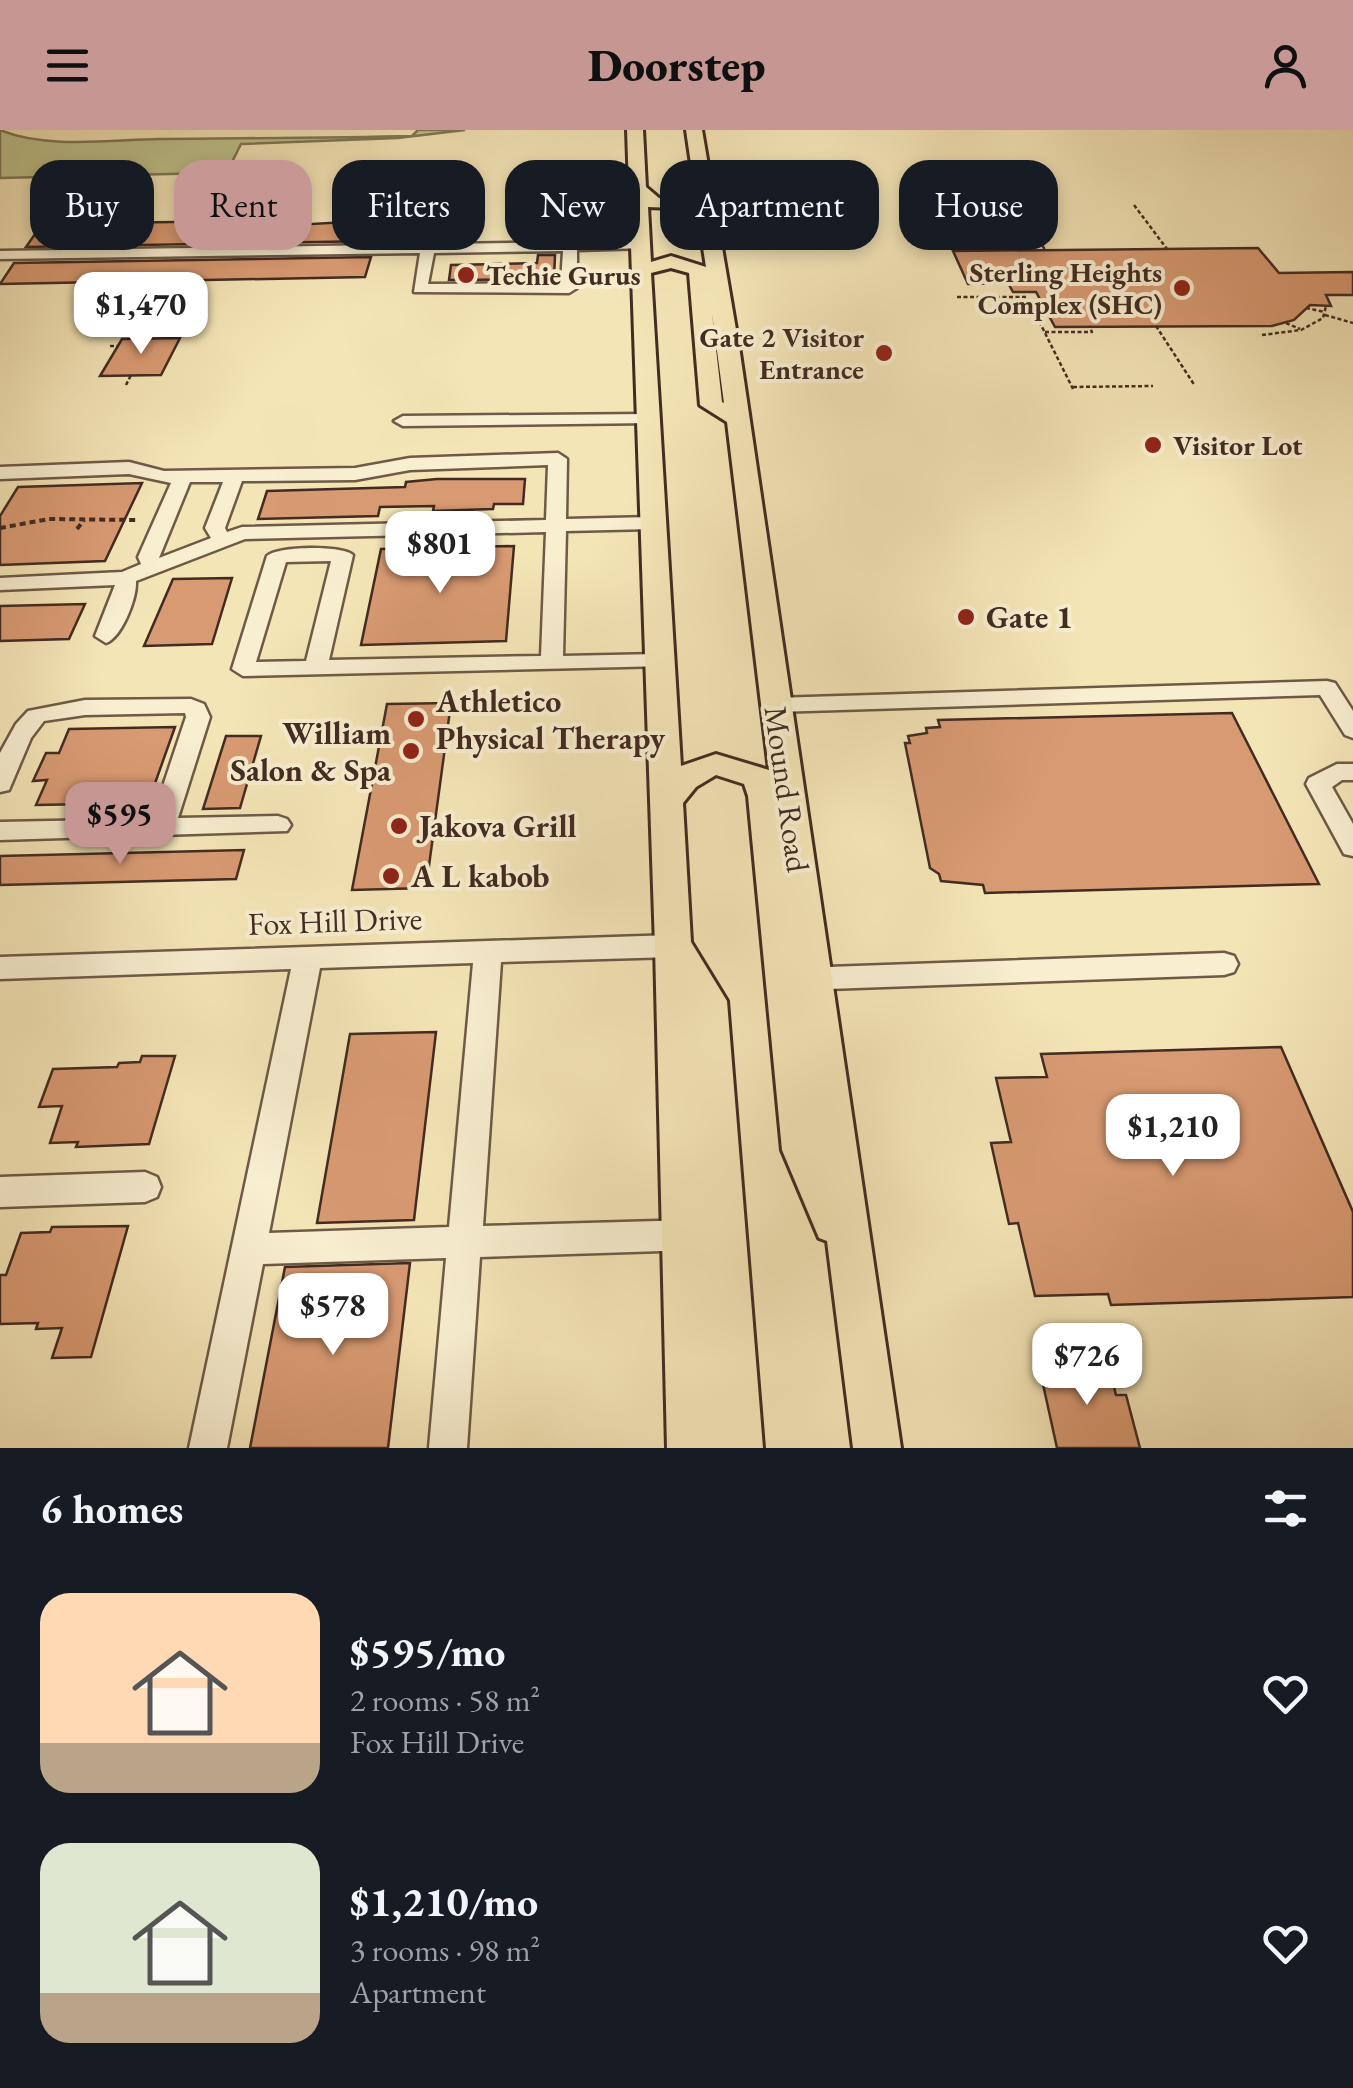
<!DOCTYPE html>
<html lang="en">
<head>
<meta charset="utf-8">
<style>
  :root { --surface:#171b24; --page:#20242c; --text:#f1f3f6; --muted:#9ea1a6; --accent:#c59692 }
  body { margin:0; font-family:"EB Garamond",serif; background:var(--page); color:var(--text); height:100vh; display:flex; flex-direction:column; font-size:38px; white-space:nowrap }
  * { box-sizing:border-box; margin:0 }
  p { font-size:32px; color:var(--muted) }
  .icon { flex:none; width:55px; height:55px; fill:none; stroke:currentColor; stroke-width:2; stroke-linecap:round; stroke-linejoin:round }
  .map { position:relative; height:1318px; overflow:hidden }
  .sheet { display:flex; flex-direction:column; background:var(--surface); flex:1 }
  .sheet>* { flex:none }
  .guide { position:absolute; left:30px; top:30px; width:1295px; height:90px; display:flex; gap:20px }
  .price { position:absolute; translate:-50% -85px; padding:0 22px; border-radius:20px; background:#fff; color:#222; font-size:32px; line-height:65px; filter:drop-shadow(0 2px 5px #0008) }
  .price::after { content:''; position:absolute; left:50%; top:60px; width:30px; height:22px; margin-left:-15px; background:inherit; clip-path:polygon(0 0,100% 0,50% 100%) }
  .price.on { background:var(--accent); color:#111 }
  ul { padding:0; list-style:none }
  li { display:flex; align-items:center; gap:30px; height:250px; padding:0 40px }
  li span { display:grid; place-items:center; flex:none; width:280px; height:200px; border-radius:30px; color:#555 }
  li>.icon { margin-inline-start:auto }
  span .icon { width:120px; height:120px; fill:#fffc; stroke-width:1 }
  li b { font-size:42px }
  h2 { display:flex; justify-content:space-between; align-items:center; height:120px; padding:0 40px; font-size:42px }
  .chip { padding:0 35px; border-radius:30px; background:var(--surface); box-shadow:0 5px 15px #0003; font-size:35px; line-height:90px }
  .chip.on { background:var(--accent); color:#111 }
  header { display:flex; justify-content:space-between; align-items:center; height:130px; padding:0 40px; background:var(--accent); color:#111; font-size:45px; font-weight:800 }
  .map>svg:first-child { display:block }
  .green { fill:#bfc38c; stroke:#807757; stroke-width:2.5 }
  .building { fill:#d89a72; stroke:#422b22; stroke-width:2.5 }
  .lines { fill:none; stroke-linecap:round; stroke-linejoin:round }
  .minor-casing { stroke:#6e5a47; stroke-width:5 }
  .major-casing { stroke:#422b22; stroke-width:6 }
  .path-far1 { stroke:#422b22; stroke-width:2.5; stroke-dasharray:4 2.5; stroke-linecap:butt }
  .path { stroke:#422b22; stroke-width:4; stroke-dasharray:6 4; stroke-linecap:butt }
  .minor { fill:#f8eed0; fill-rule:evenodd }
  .major { fill:#f4e5b7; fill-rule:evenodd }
  .poi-dot { fill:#8f2418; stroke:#f8eed0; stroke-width:4 }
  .labels { text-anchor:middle; stroke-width:8; stroke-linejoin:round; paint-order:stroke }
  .far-poi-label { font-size:28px; font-weight:bold; fill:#422b22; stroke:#f8eed0; text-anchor:end }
  .poi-label { font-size:32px; font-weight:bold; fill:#422b22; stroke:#f8eed0; text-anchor:start }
  .street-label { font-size:32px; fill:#422b22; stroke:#f8eed0 }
</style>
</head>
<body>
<header><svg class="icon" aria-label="menu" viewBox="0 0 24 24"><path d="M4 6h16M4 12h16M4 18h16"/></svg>Doorstep<svg class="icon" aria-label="person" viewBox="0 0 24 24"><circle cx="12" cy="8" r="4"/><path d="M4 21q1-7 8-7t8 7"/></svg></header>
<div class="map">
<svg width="1353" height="1318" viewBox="0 0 1353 1318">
  <rect width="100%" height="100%" fill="#f4e5b7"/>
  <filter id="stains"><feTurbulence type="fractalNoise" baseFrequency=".002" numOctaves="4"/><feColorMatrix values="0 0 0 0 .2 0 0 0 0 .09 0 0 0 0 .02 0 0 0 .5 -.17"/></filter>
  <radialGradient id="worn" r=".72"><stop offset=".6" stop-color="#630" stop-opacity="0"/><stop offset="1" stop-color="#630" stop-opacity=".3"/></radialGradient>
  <path class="green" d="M0,0C45,19 110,10 159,9C244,8 328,8 412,6L418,0H465L398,8L241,14L230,36L212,43L0,48Z"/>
  <g class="building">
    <path d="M297,90L295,95L381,90L375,111L26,117L42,94Z"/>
    <path d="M1258,118L1279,143L1353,142V165H1326L1331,176L1310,175L1294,190L1272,196L1055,197L1036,162H1013L1008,153L968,154L953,121Z"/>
    <path d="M538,125H555L554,149L449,150L451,135L537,133Z"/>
    <path d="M371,127L365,147L0,154L14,133Z"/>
    <path d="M180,208L161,245L100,246L122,209Z"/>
    <path d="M437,349H525L523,374H494L493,379L433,381L434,376L380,377L378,386L258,389L267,361L405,357L406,352Z"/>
    <path d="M142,353L105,431L0,435V386L18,357Z"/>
    <path d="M514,416L506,511L361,515L381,419Z"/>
    <path d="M232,448L212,514L144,516L173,449Z"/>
    <path d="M85,474L69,509L0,511V476Z"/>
    <path d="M451,573L426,758L352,760L387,574Z"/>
    <path d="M1232,583L1319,754L985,763L983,755L941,751L939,744L930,738L905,613H910L908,606L927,603L926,598L940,597L938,590Z"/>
    <path d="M175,597L148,673L36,675L47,650L33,651L46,623H59L69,599Z"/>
    <path d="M226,606H261L240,678L203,679Z"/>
    <path d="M244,720L236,749L0,755V726Z"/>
    <path d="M436,902L414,1090L317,1093L350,904Z"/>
    <path d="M1281,917L1353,1082V1167L1111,1175L1108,1164L1035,1166L1018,1093L1009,1094L991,1013L1011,1012L996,948L1047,947L1041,924Z"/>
    <path d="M142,926H175L149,1014L76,1017L78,1012L50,1013L62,976L39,977L53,939L117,937L119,933L140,932Z"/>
    <path d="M128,1096L91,1227L52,1228L62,1198L36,1199L38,1193L0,1194V1145H6L21,1103L50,1102L52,1097Z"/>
    <path d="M410,1133L388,1318H250L285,1137Z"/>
    <path d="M1108,1233L1116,1265H1126L1140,1318H1057L1039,1236Z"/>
  </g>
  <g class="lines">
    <g class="minor-casing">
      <g id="minor">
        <path d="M641,111L646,112V118L577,120V158L569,163L414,162L420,123L0,129V121ZM563,121L561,153L428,154L434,123Z"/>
        <path d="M647,284L656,289L653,293L403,296L394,291L403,286Z"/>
        <path d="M558,323L567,329L566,389L652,387L662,393L652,399L566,401L563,526L658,524L669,531L666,536L243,546L232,539L267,426C278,416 342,415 353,425L329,530L541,526L546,402L245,409L136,451C137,468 122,507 106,513L95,506L115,455L0,460V448L122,442L141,434L138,427L171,353L129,344L0,349V337L129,332L164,341L355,338L410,328ZM548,335L546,390L242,397L227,402L225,398L242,351L355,350L410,340ZM190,352H223L205,398L211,408L159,428ZM331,431L306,531L256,532L286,432Z"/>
        <path d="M1327,551L1335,553L1353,581V608L1345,605L1320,565L775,582L763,575L775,568Z"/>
        <path d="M191,569L204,574L210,587L178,688L278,686L287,689L291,695L287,701L0,710V692L152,689L186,587L185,583L85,585L44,591L31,608L9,660L0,662V623L16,594L28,581L85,570Z"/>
        <path d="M1337,634H1353V650H1342L1332,657L1353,694V726L1344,724L1306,654L1309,648Z"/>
        <path d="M673,805L683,808L687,816L683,824L673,827L501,832L483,1096L693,1090L705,1094L710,1105L705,1116L693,1120L480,1127L467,1318H429L446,1128L263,1134L227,1318H189L291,839L0,849V827ZM473,833L449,1097L269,1103L320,838Z"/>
        <path d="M1224,823L1234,826L1238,834L1234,842L1224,845L800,860L790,857L786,849L790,841L800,838Z"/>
        <path d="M145,1042L157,1047L161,1057L157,1067L145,1072L0,1077V1047Z"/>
      </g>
    </g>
    <g class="major-casing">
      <path id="major" d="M627,0H643L646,57L659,68H696L686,0H702L740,223L901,1318H853L827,1111L819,1108L782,1020L748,666L744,654L716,645L696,657L683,673L691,812L727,871L763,1318H667L655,816ZM648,77L697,79L706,137L671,126L651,132ZM671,138L689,143L700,275L727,292L769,640L716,624L681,636L651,143ZM712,183L724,273L722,272Z"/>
    </g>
    <g class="path-far1">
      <path d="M1134,75L1167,119"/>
      <path d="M1020,76L1045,120"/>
      <path d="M957,167H1027L1073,259"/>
      <path d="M1306,178L1325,182"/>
      <path d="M1325,185L1353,193"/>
      <path d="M1286,193L1300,199"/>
      <path d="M1156,196L1195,256"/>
      <path d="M1045,202H1092L1089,196"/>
      <path d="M1262,205L1301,200L1323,188L1326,176"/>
      <path d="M110,216H117"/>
      <path d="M126,255L131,245"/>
      <path d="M1073,257L1153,256"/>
    </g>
    <g class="path">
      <path d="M0,398L49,389L137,390"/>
      <path d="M77,399L84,390"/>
    </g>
    <use href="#minor" class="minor"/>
    <use href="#major" class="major"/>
  </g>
  <g class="poi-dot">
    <circle cx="466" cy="145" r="10"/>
    <circle cx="1182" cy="158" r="10"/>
    <circle cx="884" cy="223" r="10"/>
    <circle cx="1153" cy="315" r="10"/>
    <circle cx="966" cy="487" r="10"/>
    <circle cx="416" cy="589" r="10"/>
    <circle cx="411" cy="621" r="10"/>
    <circle cx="399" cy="696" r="10"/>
    <circle cx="391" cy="746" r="10"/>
  </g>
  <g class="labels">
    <g class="far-poi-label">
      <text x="1162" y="152">Sterling Heights<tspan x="1162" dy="32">Complex (SHC)</tspan></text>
      <text x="486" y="155" text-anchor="start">Techie Gurus</text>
      <text x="864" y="217">Gate 2 Visitor<tspan x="864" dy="32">Entrance</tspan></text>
      <text x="1173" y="325" text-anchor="start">Visitor Lot</text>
    </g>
    <g class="poi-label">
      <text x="986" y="498">Gate 1</text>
      <text x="436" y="582">Athletico<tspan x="436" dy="37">Physical Therapy</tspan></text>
      <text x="391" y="614" text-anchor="end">William<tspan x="391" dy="37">Salon &amp; Spa</tspan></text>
      <text x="419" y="707">Jakova Grill</text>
      <text x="411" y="757">A L kabob</text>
    </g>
    <g class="street-label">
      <text transform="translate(787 659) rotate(82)" y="11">Mound Road</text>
      <text transform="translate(335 791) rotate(-2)" y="11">Fox Hill Drive</text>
    </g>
  </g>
  <rect width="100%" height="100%" filter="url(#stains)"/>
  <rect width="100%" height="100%" fill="url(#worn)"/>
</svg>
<b class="price" style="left:141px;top:227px">$1,470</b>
<b class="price" style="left:440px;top:466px">$801</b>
<b class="price on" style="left:120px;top:737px">$595</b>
<b class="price" style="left:1173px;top:1049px">$1,210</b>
<b class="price" style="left:333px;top:1228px">$578</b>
<b class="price" style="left:1087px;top:1278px">$726</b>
<div class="guide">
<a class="chip">Buy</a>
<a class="chip on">Rent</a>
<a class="chip">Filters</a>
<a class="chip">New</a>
<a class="chip">Apartment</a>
<a class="chip">House</a>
</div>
</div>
<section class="sheet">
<h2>6 homes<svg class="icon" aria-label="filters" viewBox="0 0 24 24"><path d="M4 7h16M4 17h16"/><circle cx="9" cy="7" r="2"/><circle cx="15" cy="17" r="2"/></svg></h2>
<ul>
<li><span style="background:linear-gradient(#ffd9b3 75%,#b9a48a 0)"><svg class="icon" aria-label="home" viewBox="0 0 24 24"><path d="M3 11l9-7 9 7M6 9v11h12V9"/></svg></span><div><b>$595/mo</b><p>2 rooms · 58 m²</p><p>Fox Hill Drive</p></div><svg class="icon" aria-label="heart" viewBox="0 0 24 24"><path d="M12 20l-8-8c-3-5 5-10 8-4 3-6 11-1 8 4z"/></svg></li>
<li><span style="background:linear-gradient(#dfe7d0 75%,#b9a48a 0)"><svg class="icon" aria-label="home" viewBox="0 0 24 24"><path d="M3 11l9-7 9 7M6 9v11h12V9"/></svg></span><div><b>$1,210/mo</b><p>3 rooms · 98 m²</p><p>Apartment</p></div><svg class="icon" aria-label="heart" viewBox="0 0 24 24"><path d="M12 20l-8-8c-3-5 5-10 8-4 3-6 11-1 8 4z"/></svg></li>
</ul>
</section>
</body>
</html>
